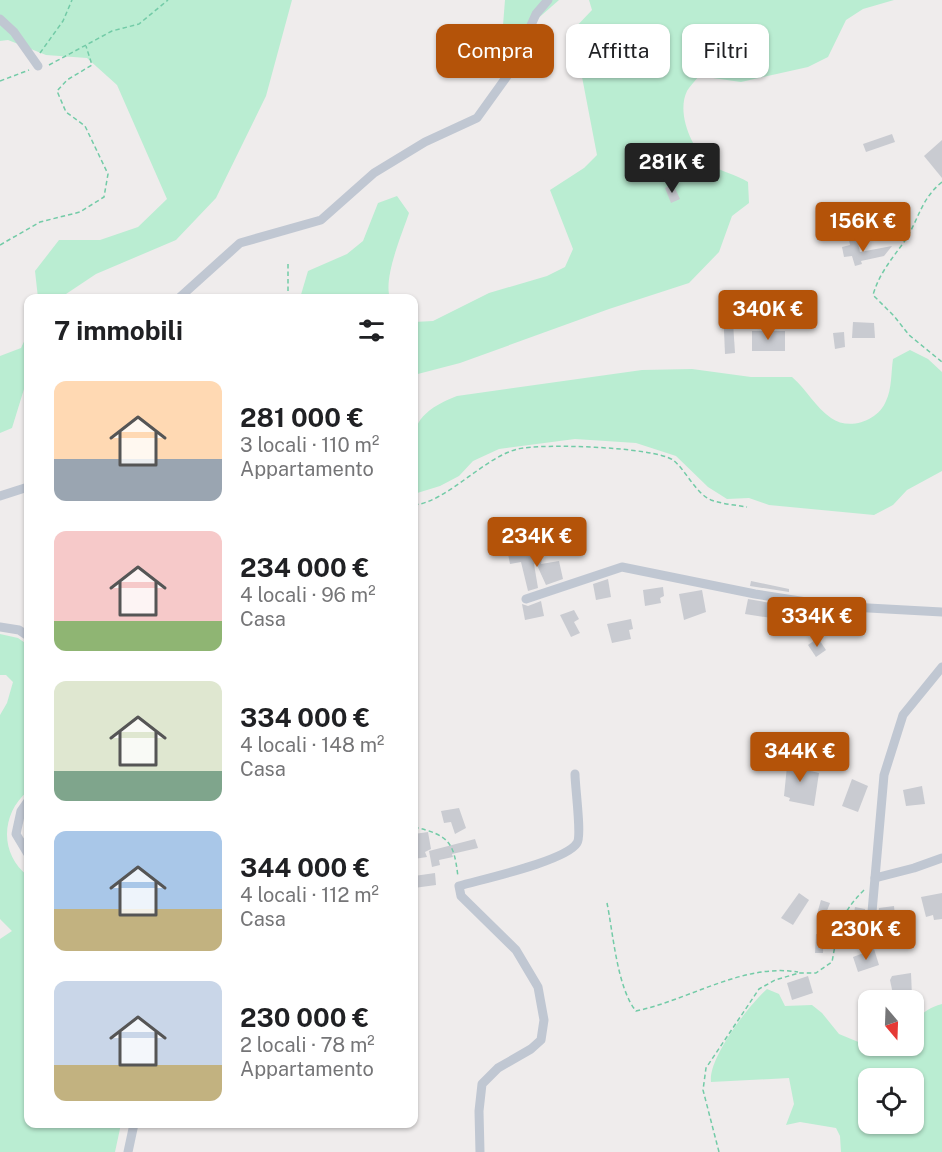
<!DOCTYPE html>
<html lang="it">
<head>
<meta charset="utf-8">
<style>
  :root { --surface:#fff; --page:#f6f6f6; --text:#202124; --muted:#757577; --accent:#b45309 }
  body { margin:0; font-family:"Public Sans",sans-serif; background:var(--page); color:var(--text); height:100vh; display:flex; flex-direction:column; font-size:22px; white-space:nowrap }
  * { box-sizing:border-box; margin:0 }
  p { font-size:20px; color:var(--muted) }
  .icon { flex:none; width:33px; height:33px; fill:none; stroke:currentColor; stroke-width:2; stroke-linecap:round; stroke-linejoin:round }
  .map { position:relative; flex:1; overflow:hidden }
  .panel { position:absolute; left:24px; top:294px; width:394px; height:834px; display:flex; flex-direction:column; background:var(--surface); border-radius:12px; box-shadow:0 2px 4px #0004 }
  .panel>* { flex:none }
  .banner { position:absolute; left:436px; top:24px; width:416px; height:54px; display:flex; gap:12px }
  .needle { width:39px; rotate:161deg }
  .fabs { position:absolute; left:858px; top:990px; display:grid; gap:12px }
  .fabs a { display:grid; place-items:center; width:66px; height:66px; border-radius:12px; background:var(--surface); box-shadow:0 2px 4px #0004; font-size:30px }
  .price { position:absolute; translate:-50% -51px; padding:0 14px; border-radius:6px; background:var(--accent); color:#fff; font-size:20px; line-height:39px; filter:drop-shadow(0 2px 3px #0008) }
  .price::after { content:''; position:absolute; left:50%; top:36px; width:18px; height:14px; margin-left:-9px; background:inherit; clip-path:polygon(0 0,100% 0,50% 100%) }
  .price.on { background:#222; color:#fff }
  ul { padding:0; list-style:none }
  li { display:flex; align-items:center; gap:18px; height:150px; padding:0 30px }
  li span { display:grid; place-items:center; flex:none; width:168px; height:120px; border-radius:12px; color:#555 }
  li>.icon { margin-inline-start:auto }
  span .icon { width:72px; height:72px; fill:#fffc; stroke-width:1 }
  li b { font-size:26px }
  h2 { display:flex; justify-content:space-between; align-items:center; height:72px; padding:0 30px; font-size:26px }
  .pill { padding:0 21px; border-radius:12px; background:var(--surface); box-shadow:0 2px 4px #0004; font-size:21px; line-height:54px }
  .pill.on { background:var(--accent); color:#fff }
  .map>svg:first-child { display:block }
  .green { fill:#baedd2; fill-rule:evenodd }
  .building { fill:#c9cbd1 }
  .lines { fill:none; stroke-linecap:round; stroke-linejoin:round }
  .path { stroke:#73cba7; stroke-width:1.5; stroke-dasharray:4.5 3; stroke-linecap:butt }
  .street { stroke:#c0c7d2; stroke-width:9 }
</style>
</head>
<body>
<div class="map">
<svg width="942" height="1152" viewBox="0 0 942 1152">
  <rect width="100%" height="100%" fill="#efecec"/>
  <g class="green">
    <path d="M0,0H292L266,96L216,198L176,240L96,274L60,298H38L35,271L59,240H100L138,227L167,199L117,85L87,58L46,55L8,40L0,41Z"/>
    <path d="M505,0H559L501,51Z"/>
    <path d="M589,0H894L863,9L846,20L828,57L808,67L741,82L699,76C695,81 690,86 687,91C676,113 692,150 710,164C719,171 737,175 748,182L749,203L732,216L719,252L689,283L609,309L460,363L414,375V322L433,321L489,293L547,276L565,267L573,249L550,190L584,168L597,155L573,30L592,10Z"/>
    <path d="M397,196L409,213C402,234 383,278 390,298H300L308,271L347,254L363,241L378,203Z"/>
    <path d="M28,333V376L12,428L0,433V356L21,348Z"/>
    <path d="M910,350L928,359L942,372V471L907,490L893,505L874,515L769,505L749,498L727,499L708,487L676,456L636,443L575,439L499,449L473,461L459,476L440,486L414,494C414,442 400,418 457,396L642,370L692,369L751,377H792C807,390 815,407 831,418C849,431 878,421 886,401C892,389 891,372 893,359Z"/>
    <path d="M0,634L18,638L28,645V791C0,814 0,855 28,876V1124H121L115,1152H0V939L12,931L0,919V715L7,703L13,682L6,675H0Z"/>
    <path d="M767,989L779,994L785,1006L812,1005L822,1013L839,1034L868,1046H914C914,1021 918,1011 942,1004V1152H841L840,1136L836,1128L800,1122L786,1125L794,1104L789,1078L711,1082C708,1058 749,1005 767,989ZM868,1078H914V1124H868Z"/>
  </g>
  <g class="building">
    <path d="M892,134L895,142L866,152L863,144Z"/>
    <path d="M942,140V178L924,156Z"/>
    <path d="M673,184L680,199L671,203L665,188Z"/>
    <path d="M872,210L874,225L894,223L896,233L866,236L864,220L853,222L851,214Z"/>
    <path d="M857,239L860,252L892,246L884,256L861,261L862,264L855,266L852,256L844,257L842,247L850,245L849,240Z"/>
    <path d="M732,307L735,353L725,354L723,308Z"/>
    <path d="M853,322L874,323L875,338H852Z"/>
    <rect x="752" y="331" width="33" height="20"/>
    <path d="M844,332L845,347L835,349L833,333Z"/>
    <path d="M544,549L541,564L559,561L563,579L546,585L536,563L534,564L538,588L528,591L521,562L510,564L508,554Z"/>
    <path d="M608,579L611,597L596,600L593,584Z"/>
    <path d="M751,581L789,589V592L750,586Z"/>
    <path d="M663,587L664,596L660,598L661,603L645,606L643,590Z"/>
    <path d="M702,590L706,612L684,620L679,594Z"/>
    <path d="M748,599L787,606L784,620L745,614Z"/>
    <path d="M541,601L544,616L525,620L522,604L528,606Z"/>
    <path d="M806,609L825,612L820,635L802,633Z"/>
    <path d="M574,610L579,619L574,622L580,633L571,637L560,615Z"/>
    <path d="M631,619L633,629L629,630L631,639L612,643L607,624Z"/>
    <path d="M818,638L826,650L816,657L808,645Z"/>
    <path d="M788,756L802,758V769L819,773L814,806L789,801L790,798L784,796Z"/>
    <path d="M852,779L868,786L858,812L842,806Z"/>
    <path d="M922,786L925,804L906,806L903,790Z"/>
    <path d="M459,808L466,828L455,834L451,822L444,823L441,811Z"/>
    <path d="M428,832L431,849L425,852L427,857L414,859V834Z"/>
    <path d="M475,839L478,848L452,854L453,857L439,860L440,865L432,867L429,851Z"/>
    <path d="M435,873L436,885L414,888V876Z"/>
    <path d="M799,893L809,900L793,925L781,918Z"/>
    <path d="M942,893V919L934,920L933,915L926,917L921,897Z"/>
    <path d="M821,900L830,903L825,916L817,914Z"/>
    <path d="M894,906L896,925H891L892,931L874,933V931L847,926L848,917L851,912L854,913L855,907L865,909L866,915L872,919L878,915L879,908Z"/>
    <path d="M816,934H824L823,953H815Z"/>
    <path d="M874,949L879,965L858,972L853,957Z"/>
    <path d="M911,973L912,996L894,999L890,980L892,976Z"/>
    <path d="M808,976L813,993L792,1000L787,983Z"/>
  </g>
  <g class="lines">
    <g class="path">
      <path d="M40,53L63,21L72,0"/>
      <path d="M49,65L112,31L139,24L168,0"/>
      <path d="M0,81L29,70"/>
      <path d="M942,182C920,200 919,220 904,242C891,260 879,274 873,295L894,316L909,335L942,362"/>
      <path d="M0,245L40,222L80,212L104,197L108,174L85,126L66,112L57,91L67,80L92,65L86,46"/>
      <path d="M288,264V298"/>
      <path d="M414,505C447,502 484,457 518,449C543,443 654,447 673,460C686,470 695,493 711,500C722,504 735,505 747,507"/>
      <path d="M414,827C449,835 454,842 458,877"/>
      <path d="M607,903C613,932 617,988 636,1011C689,1000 743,963 798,972"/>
      <path d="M719,1152L703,1090L706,1068L759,989L775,980L799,973H816L832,962C838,929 839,915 864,890"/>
    </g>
    <g class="street">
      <path d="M0,19L14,32L38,66"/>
      <path d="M179,298L240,243L321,220L374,173L425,142L477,118L510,72L536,14L548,0"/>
      <path d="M0,496L28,487"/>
      <path d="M526,599L622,567L755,594L832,606L942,612"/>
      <path d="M0,627L19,630L28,636"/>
      <path d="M28,801L21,811L16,834L28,854"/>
      <path d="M875,878L914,868L942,858"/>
      <path d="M872,912L884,775L903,715L942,667"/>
      <path d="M128,1152L134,1124"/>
      <path d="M480,1152L479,1111L482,1084L498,1068L531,1049L541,1040L544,1020L538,987L516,950L461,896L459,886C483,879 566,861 577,843C582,836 575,787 575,774"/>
    </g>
  </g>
</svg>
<div class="fabs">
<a><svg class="needle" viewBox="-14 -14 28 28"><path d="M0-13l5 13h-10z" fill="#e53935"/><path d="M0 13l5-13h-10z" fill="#757577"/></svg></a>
<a><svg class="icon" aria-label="locate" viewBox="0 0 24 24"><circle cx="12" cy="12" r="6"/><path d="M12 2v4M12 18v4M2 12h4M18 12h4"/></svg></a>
</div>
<b class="price on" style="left:672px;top:194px">281K €</b>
<b class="price" style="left:863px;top:253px">156K €</b>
<b class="price" style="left:768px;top:341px">340K €</b>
<b class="price" style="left:537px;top:568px">234K €</b>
<b class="price" style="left:817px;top:648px">334K €</b>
<b class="price" style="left:800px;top:783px">344K €</b>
<b class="price" style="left:866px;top:961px">230K €</b>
<div class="banner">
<a class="pill on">Compra</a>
<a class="pill">Affitta</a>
<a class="pill">Filtri</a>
</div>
<section class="panel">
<h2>7 immobili<svg class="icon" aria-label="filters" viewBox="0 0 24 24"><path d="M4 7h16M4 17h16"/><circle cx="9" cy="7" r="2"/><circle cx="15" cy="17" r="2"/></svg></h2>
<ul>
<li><span style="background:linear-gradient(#ffd9b3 65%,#9aa5b1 0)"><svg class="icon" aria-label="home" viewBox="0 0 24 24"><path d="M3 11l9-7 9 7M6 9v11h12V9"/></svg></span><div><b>281 000 €</b><p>3 locali · 110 m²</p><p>Appartamento</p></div></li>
<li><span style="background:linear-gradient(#f6c9c9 75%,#8fb573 0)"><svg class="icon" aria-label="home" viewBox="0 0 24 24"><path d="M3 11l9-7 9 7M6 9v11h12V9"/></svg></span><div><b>234 000 €</b><p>4 locali · 96 m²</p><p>Casa</p></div></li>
<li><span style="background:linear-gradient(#dfe7d0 75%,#7fa58c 0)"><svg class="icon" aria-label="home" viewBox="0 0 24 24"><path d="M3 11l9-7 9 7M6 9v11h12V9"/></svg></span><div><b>334 000 €</b><p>4 locali · 148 m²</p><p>Casa</p></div></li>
<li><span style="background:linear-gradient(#a9c7e8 65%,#c2b280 0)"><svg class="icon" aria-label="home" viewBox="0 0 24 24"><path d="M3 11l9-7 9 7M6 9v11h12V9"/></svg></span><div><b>344 000 €</b><p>4 locali · 112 m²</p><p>Casa</p></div></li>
<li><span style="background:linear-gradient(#c9d6e8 70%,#c2b280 0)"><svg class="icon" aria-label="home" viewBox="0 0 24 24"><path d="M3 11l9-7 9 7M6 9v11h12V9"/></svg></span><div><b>230 000 €</b><p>2 locali · 78 m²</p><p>Appartamento</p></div></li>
</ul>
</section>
</div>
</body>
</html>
